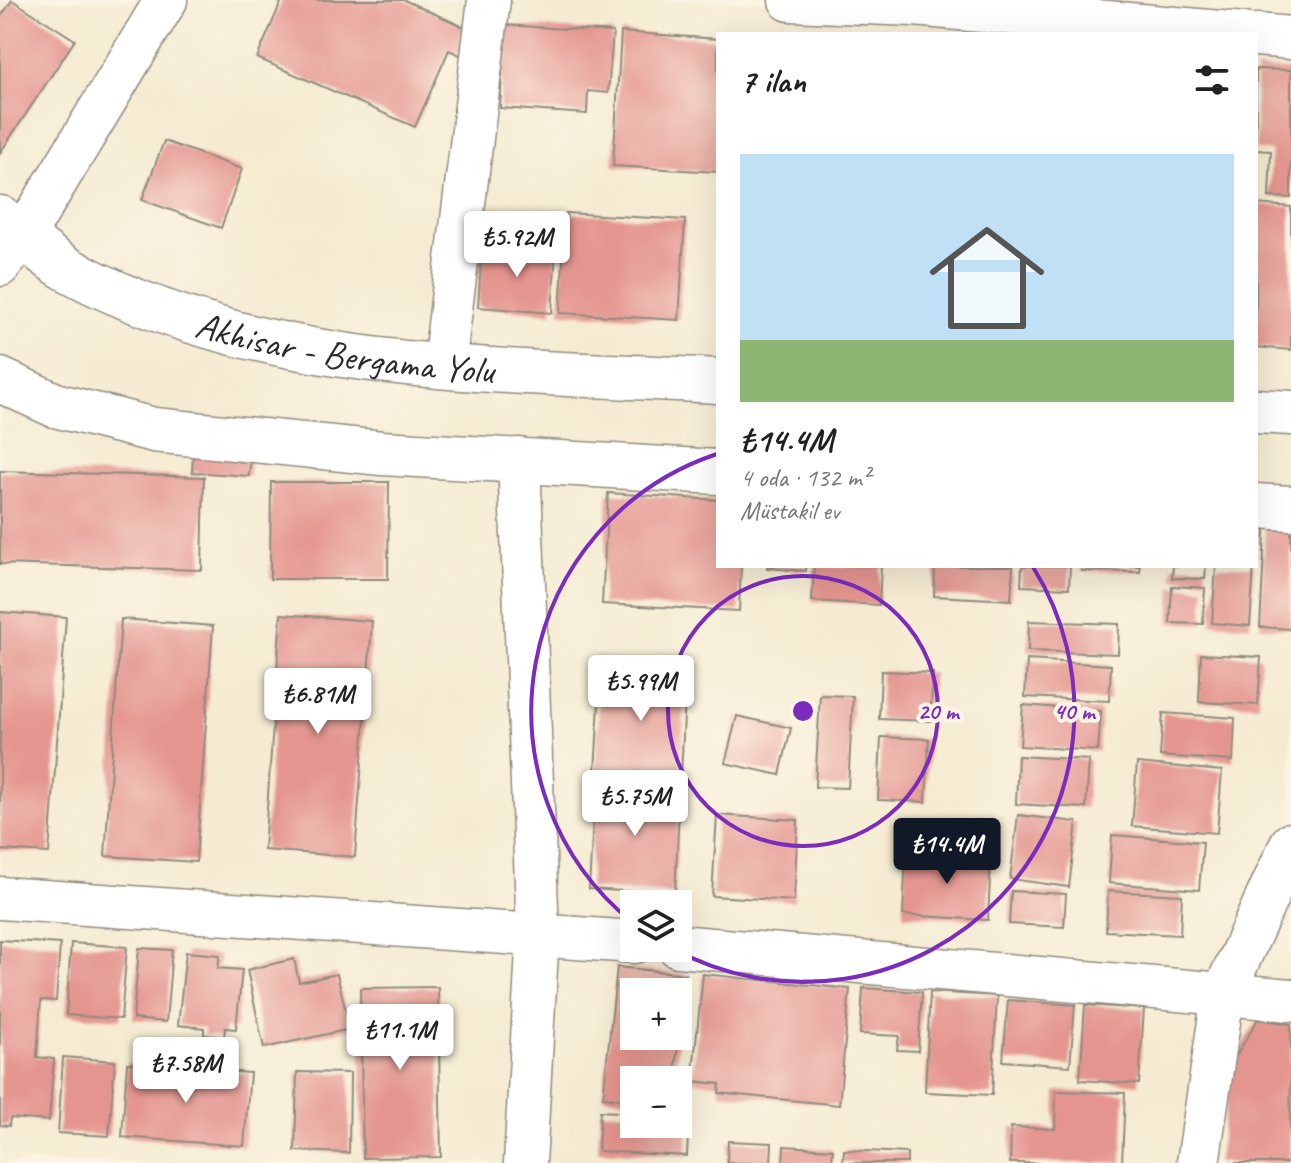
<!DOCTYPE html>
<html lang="tr">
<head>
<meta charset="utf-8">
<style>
  :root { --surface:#fff; --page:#f6f6f6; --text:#202124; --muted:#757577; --line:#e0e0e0; --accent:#111827 }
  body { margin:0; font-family:Caveat,sans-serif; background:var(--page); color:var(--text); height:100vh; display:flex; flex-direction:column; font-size:30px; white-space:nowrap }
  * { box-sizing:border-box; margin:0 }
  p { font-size:26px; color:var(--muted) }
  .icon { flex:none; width:44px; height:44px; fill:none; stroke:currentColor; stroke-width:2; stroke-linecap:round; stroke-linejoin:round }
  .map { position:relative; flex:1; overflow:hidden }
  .drawer { position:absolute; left:716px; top:32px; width:542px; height:536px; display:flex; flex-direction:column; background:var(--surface); border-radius:0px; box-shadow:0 8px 32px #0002 }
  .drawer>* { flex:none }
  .controls { position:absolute; left:620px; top:890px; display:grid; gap:16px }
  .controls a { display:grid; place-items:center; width:72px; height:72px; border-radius:0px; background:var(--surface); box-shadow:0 8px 32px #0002; font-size:40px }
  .price { position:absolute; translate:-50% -68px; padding:0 18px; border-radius:8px; background:#fff; color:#222; font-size:26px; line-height:52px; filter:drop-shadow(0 2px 4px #0008) }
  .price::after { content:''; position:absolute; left:50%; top:48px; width:24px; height:18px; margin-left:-12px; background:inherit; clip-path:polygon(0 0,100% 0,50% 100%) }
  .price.selected { background:var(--accent); color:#fff }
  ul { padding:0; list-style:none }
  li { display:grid; align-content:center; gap:16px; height:424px; padding:0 24px }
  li+li { border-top:2px solid var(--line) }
  li span { display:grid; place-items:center; height:248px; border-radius:0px; color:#555 }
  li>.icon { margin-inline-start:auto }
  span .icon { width:144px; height:144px; fill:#fffc; stroke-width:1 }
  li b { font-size:34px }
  h2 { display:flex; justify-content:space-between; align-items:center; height:96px; padding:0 24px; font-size:34px }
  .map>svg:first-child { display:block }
  .building { fill:#e4958f }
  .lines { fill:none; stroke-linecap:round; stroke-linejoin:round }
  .minor-casing { stroke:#908b7e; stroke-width:45 }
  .primary-casing { stroke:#908b7e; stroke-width:47 }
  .minor { stroke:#fff; stroke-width:42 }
  .primary { stroke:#fff; stroke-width:44 }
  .ring { fill:none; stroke:#7b2cbf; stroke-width:4 }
  .labels { text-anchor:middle; stroke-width:8; stroke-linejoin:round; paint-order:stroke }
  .street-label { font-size:38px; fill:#2b2b2b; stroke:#fcf5e5 }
  .centre { fill:#7b2cbf; stroke:#fcf5e5; stroke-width:4 }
  .ring-label { font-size:24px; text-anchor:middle; font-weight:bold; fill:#7b2cbf; stroke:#fcf5e5; stroke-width:8; stroke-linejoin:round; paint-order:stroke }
</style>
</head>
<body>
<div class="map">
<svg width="1291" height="1163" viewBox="0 0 1291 1163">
  <rect width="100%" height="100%" fill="#fcf5e5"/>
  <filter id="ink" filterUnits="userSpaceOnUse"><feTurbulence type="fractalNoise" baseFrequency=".0125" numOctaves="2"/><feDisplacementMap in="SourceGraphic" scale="16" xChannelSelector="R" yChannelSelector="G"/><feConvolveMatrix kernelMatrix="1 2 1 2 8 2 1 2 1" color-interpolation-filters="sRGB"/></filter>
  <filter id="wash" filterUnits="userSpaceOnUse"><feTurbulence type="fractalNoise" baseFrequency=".006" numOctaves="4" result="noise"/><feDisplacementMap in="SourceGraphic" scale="32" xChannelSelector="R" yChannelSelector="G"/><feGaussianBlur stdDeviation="1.8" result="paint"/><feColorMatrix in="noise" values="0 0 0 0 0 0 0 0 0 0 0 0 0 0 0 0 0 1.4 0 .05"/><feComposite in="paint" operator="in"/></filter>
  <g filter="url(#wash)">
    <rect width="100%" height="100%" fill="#f5ebd2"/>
    <g id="blocks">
      <g class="building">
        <path d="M12,0L75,40L0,153V18Z"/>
        <path d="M282,0H404L473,31L462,56L449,50L415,127L257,58Z"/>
        <path d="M505,25L613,32L608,93L588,91L587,114L500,108Z"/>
        <path d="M621,32L718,39V172L613,166Z"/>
        <path d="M1256,69L1291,70V198L1269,197L1271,151L1256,150Z"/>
        <path d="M164,141L242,169L221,228L142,200Z"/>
        <path d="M1256,204L1291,207V350L1256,347Z"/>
        <path d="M566,213L685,220L679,320L560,313Z"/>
        <path d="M482,245L556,250L552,313L478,307Z"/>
        <path d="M194,439L252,443L249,476L192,472Z"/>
        <path d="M0,471L204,477L202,570L0,564Z"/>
        <path d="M271,482H389L388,579H270Z"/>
        <path d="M608,493L718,500V566H741L739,611L602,604Z"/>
        <path d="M1266,513L1291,514V629L1260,627Z"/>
        <path d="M767,566H806V571L767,568Z"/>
        <path d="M814,566H881L879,605L812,601Z"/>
        <path d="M935,566H1013L1011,600L934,596Z"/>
        <path d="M1022,566H1070L1069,588L1021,586Z"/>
        <path d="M1081,566H1140V572L1081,571Z"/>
        <path d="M1173,566H1206L1205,579L1172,578Z"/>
        <path d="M1216,566H1254L1250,626L1212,623Z"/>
        <path d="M1172,586L1205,588L1203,624L1170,623Z"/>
        <path d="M0,612L66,617L49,853L0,850Z"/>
        <path d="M281,614L372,621L355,857L264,850Z"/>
        <path d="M121,619L213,626L196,862L105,856Z"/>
        <path d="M1029,621L1119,624L1118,654L1028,651Z"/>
        <path d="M1201,654L1261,657L1258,705L1199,702Z"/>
        <path d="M1027,660L1111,665L1109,701L1025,697Z"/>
        <path d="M601,669L686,673L681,777L595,772Z"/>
        <path d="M881,671L933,673L930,721L879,719Z"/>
        <path d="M820,695L853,696L848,788L815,787Z"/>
        <path d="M1023,705L1101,711L1098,751L1020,746Z"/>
        <path d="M1163,713L1235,718L1233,761L1160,756Z"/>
        <path d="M737,716L791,728L780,775L725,763Z"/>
        <path d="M881,737L929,739L926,802L878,800Z"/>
        <path d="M1018,756L1089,760L1086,808L1016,804Z"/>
        <path d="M1137,763L1222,771L1217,833L1132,826Z"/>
        <path d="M595,783L680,787L675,894L589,889Z"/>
        <path d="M717,815L798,820L794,901L712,896Z"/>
        <path d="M1018,815L1077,822L1069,887L1010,879Z"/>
        <path d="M1112,835L1203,842L1199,890L1109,883Z"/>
        <path d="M906,852L991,857L988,920L903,915Z"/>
        <path d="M1011,891L1066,894L1064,927L1009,924Z"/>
        <path d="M1108,891L1182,895L1180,935L1106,931Z"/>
        <path d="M0,940L60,944L56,1001L41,1000L37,1057L54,1059L49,1121L10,1118L9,1126L0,1125Z"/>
        <path d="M71,943L127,947L121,1019L66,1015Z"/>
        <path d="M139,948L172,950L166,1022L133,1019Z"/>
        <path d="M186,952L220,955L218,968L242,970L236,1029L225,1028L224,1037L204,1035V1028L178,1025Z"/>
        <path d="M294,959L299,982L337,974L350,1029L264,1048L247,970Z"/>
        <path d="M617,967L686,974L680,1028L678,992H634V1036H679L674,1080H634V1100L603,1097Z"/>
        <path d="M703,974L850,989L839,1105L719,1093L720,1084L692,1081Z"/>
        <path d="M438,987L441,1157L363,1158L360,988Z"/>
        <path d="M863,988L922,992L918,1051L897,1050L899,1036L860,1034Z"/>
        <path d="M930,992L997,996L992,1095L925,1092Z"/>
        <path d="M1008,1000L1075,1005L1070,1066L1003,1061Z"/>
        <path d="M1085,1005L1144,1009L1139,1084L1080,1080Z"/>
        <path d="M1258,1019L1291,1024L1290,1163H1217L1233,1061Z"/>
        <path d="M63,1057L115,1061L109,1136L58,1133Z"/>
        <path d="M127,1063L250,1073L244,1146L122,1137Z"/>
        <path d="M297,1072L350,1073L349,1153L295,1151Z"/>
        <path d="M1056,1091L1125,1093L1122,1163H1010L1011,1127L1055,1129Z"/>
        <path d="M600,1111L634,1113V1124H678V1115H689L687,1156L598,1151Z"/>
        <path d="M728,1141L772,1143L771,1163H727Z"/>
        <path d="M784,1146L833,1149L832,1163H783Z"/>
        <path d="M844,1150L907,1153V1163H843Z"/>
      </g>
    </g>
  </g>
  <g filter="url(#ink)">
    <use href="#blocks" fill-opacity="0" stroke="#908b7e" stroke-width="2"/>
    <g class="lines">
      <g class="minor-casing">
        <g id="minor">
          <path d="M790,0L913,5L1244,34"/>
          <path d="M1256,35L1291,38"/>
          <path d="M0,265L24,235L166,0"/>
          <path d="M444,366L489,0"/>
          <path d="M519,459L538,933L525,1163"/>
          <path d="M0,898L634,942"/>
          <path d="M678,946L1291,1000"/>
          <path d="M1198,1163L1223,995L1291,844"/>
        </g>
      </g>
      <g class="primary-casing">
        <g id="primary">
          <path id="s1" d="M0,218C24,235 47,259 73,272C269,376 502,369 718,381"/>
          <path d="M0,380L55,405L154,430L382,453L718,472"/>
          <path d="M1256,411L1291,413"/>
          <path d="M1256,506L1291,508"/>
        </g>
      </g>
      <use href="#minor" class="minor"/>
      <use href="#primary" class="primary"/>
    </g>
  </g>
  <g class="ring">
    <circle cx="803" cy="711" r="135"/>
    <path d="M632 922A271 271 0 0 1 717 454M1033 567A271 271 0 0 1 672 948"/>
  </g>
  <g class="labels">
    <g class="street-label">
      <text dy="13" stroke="none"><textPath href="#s1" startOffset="376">Akhisar - Bergama Yolu</textPath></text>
    </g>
  </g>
  <circle cx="803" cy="711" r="12" class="centre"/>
  <g class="ring-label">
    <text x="938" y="719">20 m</text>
    <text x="1074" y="719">40 m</text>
  </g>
</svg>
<div class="controls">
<a><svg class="icon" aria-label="layers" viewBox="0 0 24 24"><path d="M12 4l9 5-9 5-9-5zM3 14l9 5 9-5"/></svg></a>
<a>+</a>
<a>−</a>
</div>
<b class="price" style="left:517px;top:279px">₺5.92M</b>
<b class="price" style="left:641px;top:723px">₺5.99M</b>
<b class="price" style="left:318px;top:736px">₺6.81M</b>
<b class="price" style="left:635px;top:838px">₺5.75M</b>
<b class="price selected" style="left:947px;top:886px">₺14.4M</b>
<b class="price" style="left:400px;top:1072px">₺11.1M</b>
<b class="price" style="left:186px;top:1105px">₺7.58M</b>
<section class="drawer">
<h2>7 ilan<svg class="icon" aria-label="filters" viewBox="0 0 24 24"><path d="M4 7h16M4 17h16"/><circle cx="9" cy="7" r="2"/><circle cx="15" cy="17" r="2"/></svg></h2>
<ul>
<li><span style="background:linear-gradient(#bfe0f5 75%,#8fb573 0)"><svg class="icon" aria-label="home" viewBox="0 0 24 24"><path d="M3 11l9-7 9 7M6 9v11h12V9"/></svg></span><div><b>₺14.4M</b><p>4 oda · 132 m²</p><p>Müstakil ev</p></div></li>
</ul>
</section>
</div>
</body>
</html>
